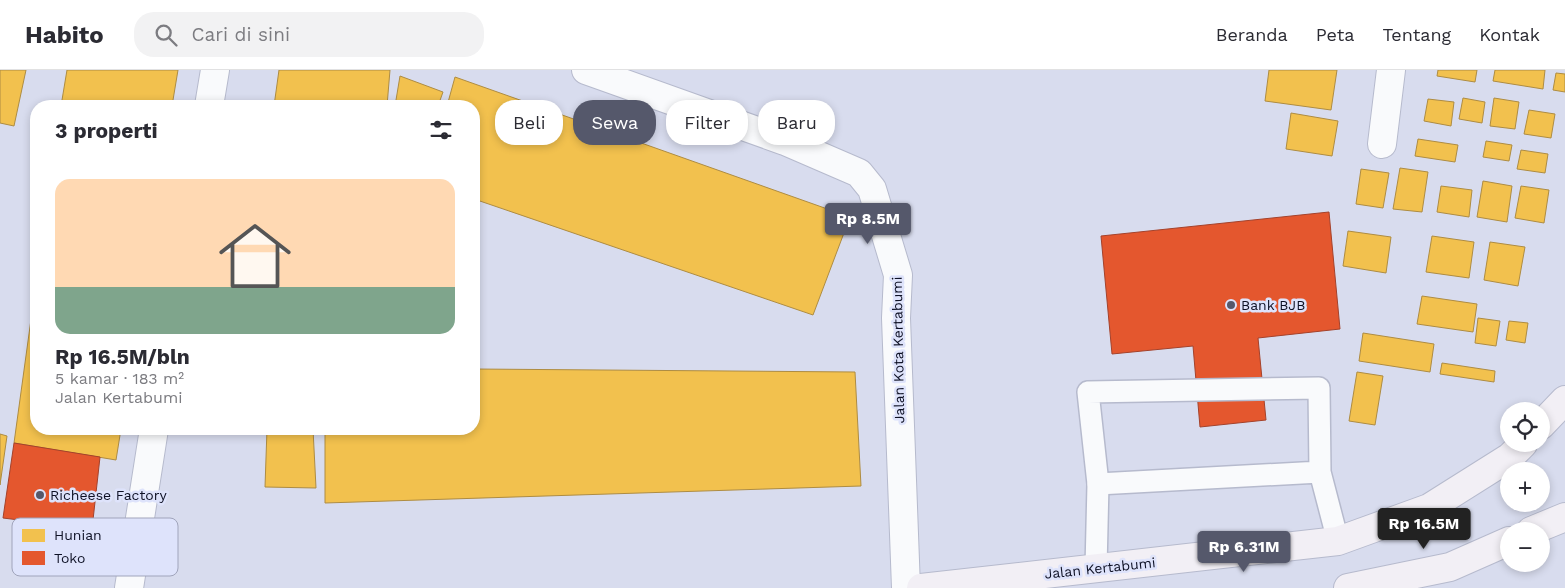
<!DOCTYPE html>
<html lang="id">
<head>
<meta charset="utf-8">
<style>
  :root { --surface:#fff; --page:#f2f2f3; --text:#2b2b33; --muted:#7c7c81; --line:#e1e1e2; --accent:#55586b }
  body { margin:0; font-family:"Work Sans",sans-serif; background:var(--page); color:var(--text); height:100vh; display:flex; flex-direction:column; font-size:19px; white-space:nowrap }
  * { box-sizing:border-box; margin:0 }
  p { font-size:16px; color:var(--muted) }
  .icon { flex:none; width:28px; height:28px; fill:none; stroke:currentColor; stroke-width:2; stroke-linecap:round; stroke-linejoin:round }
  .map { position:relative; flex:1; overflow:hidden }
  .drawer { position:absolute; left:30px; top:30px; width:450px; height:335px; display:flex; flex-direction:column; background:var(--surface); border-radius:20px; box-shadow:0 2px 8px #0003 }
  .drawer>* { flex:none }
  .banner { position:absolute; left:495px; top:30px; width:475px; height:45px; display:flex; gap:10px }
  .fabs { position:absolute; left:1500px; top:332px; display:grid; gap:10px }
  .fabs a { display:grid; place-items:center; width:50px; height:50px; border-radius:50%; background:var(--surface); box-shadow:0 2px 8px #0003; font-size:25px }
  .price { position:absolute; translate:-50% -42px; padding:0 11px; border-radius:5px; background:var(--accent); color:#fff; font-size:16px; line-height:32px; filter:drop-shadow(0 1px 2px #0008) }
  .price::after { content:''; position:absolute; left:50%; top:30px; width:15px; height:11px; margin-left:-8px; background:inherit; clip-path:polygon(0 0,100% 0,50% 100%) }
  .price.on { background:#222; color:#fff }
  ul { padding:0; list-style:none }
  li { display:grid; align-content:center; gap:10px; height:265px; padding:0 25px }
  li span { display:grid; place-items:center; height:155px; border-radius:15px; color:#555 }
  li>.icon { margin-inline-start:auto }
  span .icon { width:90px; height:90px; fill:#fffc; stroke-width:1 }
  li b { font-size:21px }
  h2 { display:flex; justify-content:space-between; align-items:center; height:60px; padding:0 25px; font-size:21px }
  .pill { padding:0 18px; border-radius:20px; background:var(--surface); box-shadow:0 2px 8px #0003; font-size:18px; line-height:45px }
  .pill.on { background:var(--accent); color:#fff }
  header { display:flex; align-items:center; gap:30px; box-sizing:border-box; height:70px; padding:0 25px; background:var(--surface); border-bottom:1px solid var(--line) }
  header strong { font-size:24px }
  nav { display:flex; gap:28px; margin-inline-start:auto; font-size:18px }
  .search { width:350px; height:45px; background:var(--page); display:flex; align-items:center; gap:12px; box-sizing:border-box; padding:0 18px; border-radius:20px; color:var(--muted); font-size:19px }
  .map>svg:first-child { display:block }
  .homes { fill:#f2c14e; stroke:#ae8c42 }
  .shops { fill:#e4572e; stroke:#a4422b }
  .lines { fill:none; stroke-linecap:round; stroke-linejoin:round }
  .service-casing { stroke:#b6bacd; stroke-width:24 }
  .minor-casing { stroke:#b6bacd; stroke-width:30 }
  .secondary-casing { stroke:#b6bacd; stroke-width:30 }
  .service { stroke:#f9fafc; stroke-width:21 }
  .minor { stroke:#f9fafc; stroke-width:28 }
  .secondary { stroke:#f2eff5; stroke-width:28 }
  .poi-dot { fill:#55586b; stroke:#dee3fb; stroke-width:2 }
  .labels { text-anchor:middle; stroke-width:5; stroke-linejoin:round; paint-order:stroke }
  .poi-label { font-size:14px; fill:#0e1125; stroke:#dee3fb; text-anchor:start }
  .street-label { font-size:14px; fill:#0e1125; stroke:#dee3fb }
  .key { fill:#dee3fb; stroke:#a0a4bb; stroke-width:1 }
  .key-label { font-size:14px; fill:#0e1125 }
</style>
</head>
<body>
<header>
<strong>Habito</strong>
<div class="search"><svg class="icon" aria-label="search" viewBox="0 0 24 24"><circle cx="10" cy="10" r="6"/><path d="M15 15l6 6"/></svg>Cari di sini</div>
<nav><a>Beranda</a><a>Peta</a><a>Tentang</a><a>Kontak</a></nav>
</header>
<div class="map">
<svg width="1565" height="518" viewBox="0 0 1565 518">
  <rect width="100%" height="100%" fill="#d8dcee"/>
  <g class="homes">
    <path d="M0,0H26L14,56L0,53Z"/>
    <path d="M67,0H178L172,36H61Z"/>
    <path d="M279,0H390L387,36H274Z"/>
    <path d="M1269,0H1337L1331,40L1265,31Z"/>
    <path d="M1438,0H1477L1475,12L1437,6Z"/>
    <path d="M1495,0H1545L1543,19L1493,11Z"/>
    <path d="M1556,3L1565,4V22L1553,20Z"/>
    <path d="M400,6L443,22L438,36H395Z"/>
    <path d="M455,7L850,147L813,245L474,129V36H447Z"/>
    <path d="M1463,28L1485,32L1482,53L1459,49Z"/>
    <path d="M1494,28L1519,32L1515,59L1490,56Z"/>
    <path d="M1428,29L1454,32L1451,56L1424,51Z"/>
    <path d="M1529,40L1555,44L1551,68L1524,64Z"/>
    <path d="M1291,43L1338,51L1332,86L1286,79Z"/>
    <path d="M1418,69L1458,75L1455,92L1415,86Z"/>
    <path d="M1486,71L1512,75L1509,91L1483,87Z"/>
    <path d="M1521,80L1548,84L1545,103L1517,99Z"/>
    <path d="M1400,98L1428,102L1422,142L1393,139Z"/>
    <path d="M1361,99L1389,103L1383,138L1356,134Z"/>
    <path d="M1483,111L1512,116L1507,152L1477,147Z"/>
    <path d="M1441,116L1472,120L1469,147L1437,142Z"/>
    <path d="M1521,116L1549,120L1544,153L1515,148Z"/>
    <path d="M1348,161L1391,167L1386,203L1343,196Z"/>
    <path d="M1432,166L1474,172L1469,208L1426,202Z"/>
    <path d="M1490,172L1525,177L1518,216L1484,210Z"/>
    <path d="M36,213V359H121L116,390L14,373Z"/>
    <path d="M1422,226L1477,234L1473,262L1417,254Z"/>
    <path d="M1478,248L1500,251L1496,276L1475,273Z"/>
    <path d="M1509,251L1528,253L1525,273L1506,270Z"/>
    <path d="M1363,263L1434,274L1430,302L1359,291Z"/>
    <path d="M1442,293L1495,301L1494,312L1440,304Z"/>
    <path d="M474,299L855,302L861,416L325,433V359H474Z"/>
    <path d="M1357,302L1383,306L1375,355L1349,351Z"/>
    <path d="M267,359H313L316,418L265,417Z"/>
    <path d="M0,364L7,366L0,415Z"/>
  </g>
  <g class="shops">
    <path d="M1329,142L1340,259L1258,268L1266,350L1200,357L1193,276L1112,284L1101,166Z"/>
    <path d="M14,373L100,387L92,459L3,448Z"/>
  </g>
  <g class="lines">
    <g class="service-casing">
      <g id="service">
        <path d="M1320,402L1098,414L1088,322L1319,318L1320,402L1338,471"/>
        <path d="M1096,498L1098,414"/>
      </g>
    </g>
    <g class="minor-casing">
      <g id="minor">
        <path d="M586,0L785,71L859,103L872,119L898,205L896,248L906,518"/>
        <path d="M209,36L215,0"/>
        <path d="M1382,74L1391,0"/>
        <path d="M129,518L154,359"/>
      </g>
    </g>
    <g class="secondary-casing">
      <g id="secondary">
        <path d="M1541,355L1565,330"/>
        <path d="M1531,461L1565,447"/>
        <path d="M921,518L1338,471L1429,438L1510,387L1523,374"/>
        <path d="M1348,518L1450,497L1509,471"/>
      </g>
    </g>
    <use href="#service" class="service"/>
    <use href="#minor" class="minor"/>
    <use href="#secondary" class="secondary"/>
  </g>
  <g class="poi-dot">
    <circle cx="1231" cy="235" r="5"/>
    <circle cx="40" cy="425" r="5"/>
  </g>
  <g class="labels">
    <g class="poi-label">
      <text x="1241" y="240">Bank BJB</text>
      <text x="50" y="430">Richeese Factory</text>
    </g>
    <g class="street-label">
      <text transform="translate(898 280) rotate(-91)" y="5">Jalan Kota Kertabumi</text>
      <text transform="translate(1100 498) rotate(-6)" y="5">Jalan Kertabumi</text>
    </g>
  </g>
  <rect x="12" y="448" width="166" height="58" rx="8" class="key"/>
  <rect x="22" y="459" width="23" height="13" fill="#f2c14e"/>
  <rect x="22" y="481" width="23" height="14" fill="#e4572e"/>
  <g class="key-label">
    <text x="54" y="470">Hunian</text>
    <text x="54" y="493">Toko</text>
  </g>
</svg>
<div class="fabs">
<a><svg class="icon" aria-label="locate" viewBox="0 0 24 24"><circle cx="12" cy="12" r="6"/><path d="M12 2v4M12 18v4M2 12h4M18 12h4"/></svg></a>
<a>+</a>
<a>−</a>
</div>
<b class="price" style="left:868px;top:175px">Rp 8.5M</b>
<b class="price on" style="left:1424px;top:480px">Rp 16.5M</b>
<b class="price" style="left:1244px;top:503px">Rp 6.31M</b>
<div class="banner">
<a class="pill">Beli</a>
<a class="pill on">Sewa</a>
<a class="pill">Filter</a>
<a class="pill">Baru</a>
</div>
<section class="drawer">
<h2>3 properti<svg class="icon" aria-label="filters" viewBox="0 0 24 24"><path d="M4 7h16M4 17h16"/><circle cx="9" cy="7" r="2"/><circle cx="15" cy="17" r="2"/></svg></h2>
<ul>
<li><span style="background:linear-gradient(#ffd9b3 70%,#7fa58c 0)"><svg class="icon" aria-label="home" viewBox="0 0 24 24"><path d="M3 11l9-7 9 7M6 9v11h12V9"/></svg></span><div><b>Rp 16.5M/bln</b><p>5 kamar · 183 m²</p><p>Jalan Kertabumi</p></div></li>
</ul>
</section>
</div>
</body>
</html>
